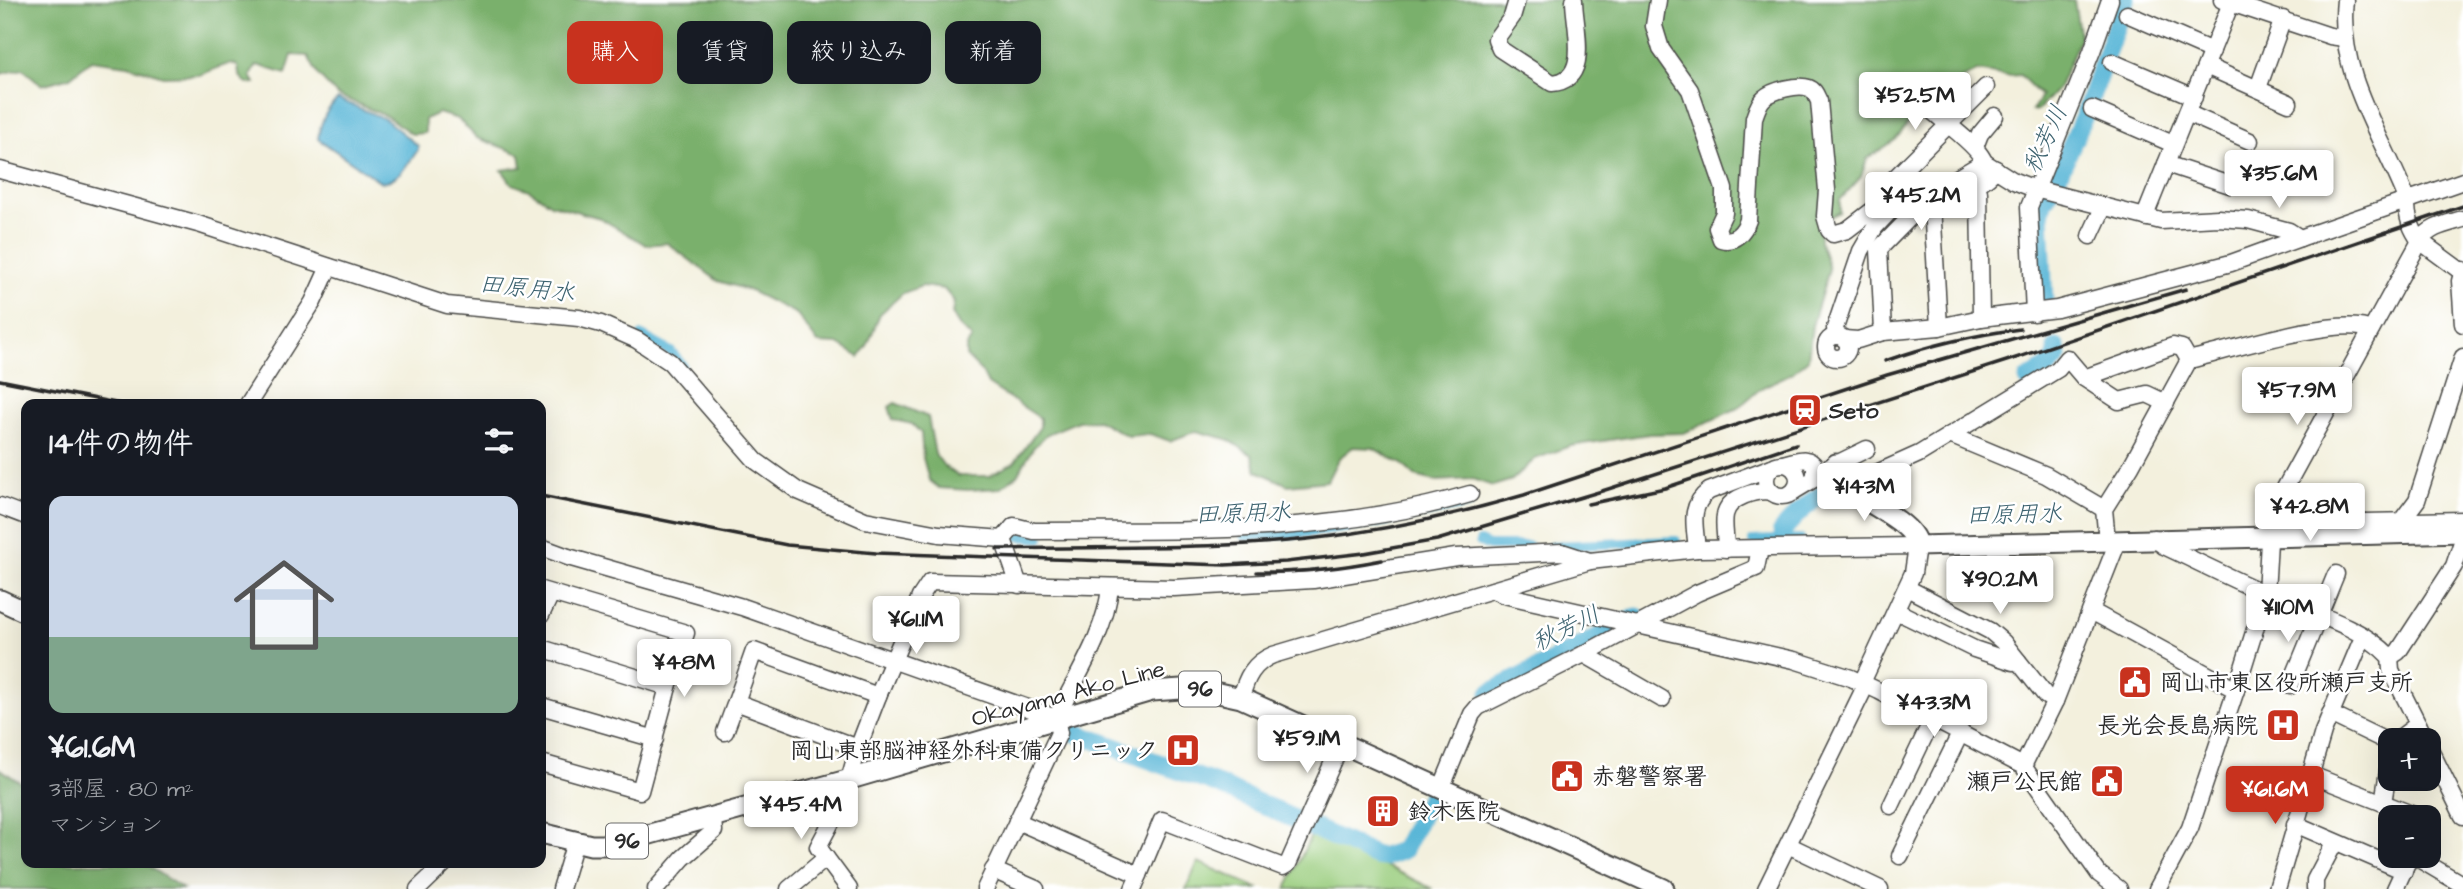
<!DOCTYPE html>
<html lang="ja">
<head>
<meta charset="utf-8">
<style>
  :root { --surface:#171b24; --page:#20242c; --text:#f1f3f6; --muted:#9ea1a6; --accent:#c8321e }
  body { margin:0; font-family:"Architects Daughter","Klee One",sans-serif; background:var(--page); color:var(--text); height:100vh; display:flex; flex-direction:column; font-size:26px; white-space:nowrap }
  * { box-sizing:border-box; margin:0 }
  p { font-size:23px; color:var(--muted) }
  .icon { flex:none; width:38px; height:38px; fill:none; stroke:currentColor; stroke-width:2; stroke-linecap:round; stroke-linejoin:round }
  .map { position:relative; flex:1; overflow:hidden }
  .sheet { position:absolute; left:21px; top:399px; width:525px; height:469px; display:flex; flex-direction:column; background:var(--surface); border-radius:14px; box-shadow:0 7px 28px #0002 }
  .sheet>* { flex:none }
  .guide { position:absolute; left:567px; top:21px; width:665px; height:63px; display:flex; gap:14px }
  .tools { position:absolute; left:2378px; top:728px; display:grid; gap:14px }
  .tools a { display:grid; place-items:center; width:63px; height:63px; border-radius:14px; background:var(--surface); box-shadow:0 7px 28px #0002; font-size:35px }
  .price { position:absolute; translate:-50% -60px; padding:0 16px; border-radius:7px; background:#fff; color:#222; font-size:23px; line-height:46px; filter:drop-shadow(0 2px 4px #0008) }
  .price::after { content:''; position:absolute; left:50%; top:42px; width:21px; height:16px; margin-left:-10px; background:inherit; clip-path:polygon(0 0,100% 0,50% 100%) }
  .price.current { background:var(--accent); color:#fff }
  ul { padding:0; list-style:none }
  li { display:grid; align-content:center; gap:14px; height:371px; padding:0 28px }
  li span { display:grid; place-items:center; height:217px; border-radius:14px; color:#555 }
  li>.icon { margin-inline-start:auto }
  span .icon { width:126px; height:126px; fill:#fffc; stroke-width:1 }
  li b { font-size:30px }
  h2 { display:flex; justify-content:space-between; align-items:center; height:84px; padding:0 28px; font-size:30px }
  .chip { padding:0 24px; border-radius:14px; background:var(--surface); box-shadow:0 7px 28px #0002; font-size:24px; line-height:63px }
  .chip.current { background:var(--accent); color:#fff }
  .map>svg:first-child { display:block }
  .green { fill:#98cc7c; stroke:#627c54; stroke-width:2 }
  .forest { fill:#7ab06c; stroke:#526e4c; stroke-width:2 }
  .water { fill:#59b6d7; stroke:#427081; stroke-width:2 }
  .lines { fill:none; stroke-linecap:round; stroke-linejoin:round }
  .canal { stroke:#59b6d7; stroke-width:10 }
  .river { stroke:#59b6d7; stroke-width:19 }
  .minor-casing { stroke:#494946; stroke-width:19 }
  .major-casing { stroke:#494946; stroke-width:23 }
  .minor { stroke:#fff; stroke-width:16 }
  .major { stroke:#fff; stroke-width:19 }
  .rail { stroke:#2b2b2b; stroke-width:3.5 }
  .labels { text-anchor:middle; stroke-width:5; stroke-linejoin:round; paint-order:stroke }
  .shield { fill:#fff; stroke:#6b6b6b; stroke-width:2 }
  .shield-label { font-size:21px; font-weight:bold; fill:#2b2b2b }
  .poi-label { font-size:23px; font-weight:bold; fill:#2b2b2b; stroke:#fff; text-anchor:start }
  .street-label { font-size:23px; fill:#2b2b2b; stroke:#fff }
  .water-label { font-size:24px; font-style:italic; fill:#3d6370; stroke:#fff }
</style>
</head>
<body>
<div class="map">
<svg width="2463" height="889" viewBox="0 0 2463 889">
  <rect width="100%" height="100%" fill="#fff"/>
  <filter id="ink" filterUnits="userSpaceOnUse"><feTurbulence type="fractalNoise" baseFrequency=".0143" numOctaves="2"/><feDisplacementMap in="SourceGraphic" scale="14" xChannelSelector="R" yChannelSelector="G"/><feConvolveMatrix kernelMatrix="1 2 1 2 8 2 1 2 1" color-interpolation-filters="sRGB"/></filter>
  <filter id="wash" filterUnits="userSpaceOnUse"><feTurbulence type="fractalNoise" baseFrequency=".00686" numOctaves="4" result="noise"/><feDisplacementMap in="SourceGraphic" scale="28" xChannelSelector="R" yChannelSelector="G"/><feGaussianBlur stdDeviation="1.57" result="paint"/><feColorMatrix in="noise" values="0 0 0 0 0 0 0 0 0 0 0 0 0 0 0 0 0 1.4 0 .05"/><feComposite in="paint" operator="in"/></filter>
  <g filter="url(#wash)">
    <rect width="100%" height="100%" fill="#f3f0dd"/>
    <g class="green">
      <path d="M1313,831L1433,889H1286Z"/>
      <path d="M1198,862L1259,889H1186Z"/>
    </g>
    <g class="forest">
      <path d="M0,0H2074L2080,38L2059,87L2038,110L2032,111L2041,96L2020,75L2007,76L1977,71L1931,95L1895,140L1867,159L1861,177L1840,200V212L1820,222V242L1829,269L1812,326L1808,359L1792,373L1761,388L1738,408L1684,433L1649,434L1570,446L1535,459L1512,480L1493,486L1472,479L1435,481L1415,476L1402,464L1373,448L1353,447L1338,459L1327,481L1288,485L1257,471L1252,455L1227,439L1196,431L1170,441L1150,434L1128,436L1098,420L1078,421L1047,434L1033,448L1017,475L1000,488L968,490L939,488L929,480L923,458L921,433L912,424L893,420L889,407L895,403L928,417L935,454L944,466L959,476H989L1014,463L1040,427V418L988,384L982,372L966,356V347L972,338L961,328L952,314L954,301L944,289L922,286L903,293L880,314L868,344L859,357L838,344L818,343L797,314L748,290L718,281L667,243L646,245L600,218L551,204L529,190L512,184L502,170L522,167L520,154L477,138L458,119L438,113L425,119V133L412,134L386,116L337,95L318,75L308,56L292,55L286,74L257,65L251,76L255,83L247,84L239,75L238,66L231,63L199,75L163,76L128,65L91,60L70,77L42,85L23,69L0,74Z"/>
      <path d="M0,769L26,786V863H143L183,889H0Z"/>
    </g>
    <path class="water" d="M338,99L385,119L418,146V150C409,162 398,182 381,182L318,139C320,124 326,109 338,99Z"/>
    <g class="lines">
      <g class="canal">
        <path d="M642,336L671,352L682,365"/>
        <path d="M1015,536L1040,538"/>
        <path d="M1245,536C1321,535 1395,521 1469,504"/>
        <path d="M1753,541L1800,539"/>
        <path d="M1480,542L1489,546H1529"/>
        <path d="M1552,546L1676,541"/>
      </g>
      <g class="river">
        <path d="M2044,304L2040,215L2043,202L2055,183L2085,114L2125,0"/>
        <path d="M2028,379L2048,367L2058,356L2056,348"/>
        <path d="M1782,531C1802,506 1829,487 1859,473"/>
        <path d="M1490,693L1637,617"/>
        <path d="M1065,729L1219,785L1376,856L1384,857L1403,850L1430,797"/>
      </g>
    </g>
  </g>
  <g filter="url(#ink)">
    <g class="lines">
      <g class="minor-casing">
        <g id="minor">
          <path d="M1517,0L1512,17L1496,39L1500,49L1552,83C1592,80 1574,27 1574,0"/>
          <path d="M1658,0L1654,26L1661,49L1690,90L1724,189V213L1717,228L1721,239C1734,243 1744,232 1748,220L1754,118C1756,112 1759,102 1764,98C1773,90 1798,84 1809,88C1815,90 1816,96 1819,101L1827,190L1825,216L1829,230L1833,234L1847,230L1882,203L1890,211"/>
          <path d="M2222,0L2330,36L2344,38"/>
          <path d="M2345,0C2337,74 2381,133 2407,199C2406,214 2411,229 2420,241L2462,272"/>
          <path d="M2127,14L2212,51"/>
          <path d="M2112,62L2194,97"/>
          <path d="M2206,66L2289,103"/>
          <path d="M2258,88L2283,19"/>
          <path d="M2092,109L2173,144"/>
          <path d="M1933,112C1946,123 1980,148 1984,162"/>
          <path d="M2187,113L2250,141"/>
          <path d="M1975,147L1980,134L1995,116"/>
          <path d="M2166,164L2230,185"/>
          <path d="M0,170L198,224L447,305L579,318L601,324L637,340L670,362L756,461L798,491L865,520L939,534L1003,539"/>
          <path d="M1975,185L1979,192L1981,318"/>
          <path d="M1928,199L1932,205L1939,327"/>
          <path d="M1882,203L1895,178L1986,87"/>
          <path d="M2147,218V211L2231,3"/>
          <path d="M2090,236L2104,206"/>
          <path d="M2463,270L2460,281L2463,324"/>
          <path d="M2034,313L2029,207L2092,51L2110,0"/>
          <path d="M1883,332L1879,249L1928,199C1938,193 1946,196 1956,194C1970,190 1987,180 1996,169"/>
          <circle cx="1837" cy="347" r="11"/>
          <path d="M1836,336L1835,328L1861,251L1875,227L1890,211L1928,182L1947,184L1984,162L2014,181L2035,189L2161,221L2218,218L2248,220L2289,231L2300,238L2463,181"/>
          <path d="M1844,339L1858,340L1883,332L1939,327L1981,318L2057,309L2231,263L2300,238"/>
          <path d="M2084,378L2173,346L2182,348L2189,360"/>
          <path d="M248,404L313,302L329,267"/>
          <path d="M1950,435L2046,475L2104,509"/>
          <path d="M1783,464C1796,461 1809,454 1816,468L1814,479L1794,491"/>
          <circle cx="1782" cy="480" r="16"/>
          <path d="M1826,469L1867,449"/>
          <path d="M1850,485L1919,454L2058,369L2067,358L2084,378L2119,401L2147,394L2166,403"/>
          <path d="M0,506L26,516"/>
          <path d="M2402,520L2417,500L2463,357"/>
          <path d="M2366,522L2463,520"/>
          <path d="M2266,526L2366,522V534"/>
          <path d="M2154,538L2164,546C2198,562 2232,579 2266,594C2307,612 2359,624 2390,657L2391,670L2426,740"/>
          <path d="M1003,539L1014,526L1034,531C1180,530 1329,536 1470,494"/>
          <path d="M1003,539L1019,585"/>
          <path d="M2107,541L2104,509L2131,466L2189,360C2227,351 2340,315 2371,330"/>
          <path d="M541,547L568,557L742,607L1056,718"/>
          <path d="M1697,549C1695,526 1688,506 1709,491L1772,467"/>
          <path d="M1726,549C1726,538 1723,525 1725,515C1728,497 1757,489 1772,492"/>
          <path d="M1907,588L1990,631L2003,642L2046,696L2055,701"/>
          <path d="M541,590L686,633L668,687L640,791L541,763"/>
          <path d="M1493,590L1504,595L1794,660L1851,678L1879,691L2023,766L2099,874L2119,889"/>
          <path d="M1896,611L1974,649L2013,662L2018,661"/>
          <path d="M2091,611L2236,690"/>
          <path d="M541,615L551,594"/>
          <path d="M541,648L668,687"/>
          <path d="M1584,654L1662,699"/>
          <path d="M2390,657L2398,652L2454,566L2463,539"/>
          <path d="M2290,686L2336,574"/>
          <path d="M1241,698C1246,678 1253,663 1273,655L1590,561L1697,549L1917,546L1913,573L1865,676L1862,693L1766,889"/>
          <path d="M541,706L655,739"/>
          <path d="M2330,714L2390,743"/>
          <path d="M725,732L736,702"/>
          <path d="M2397,740L2418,724"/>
          <path d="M2429,747L2463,816"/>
          <path d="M858,748L736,702L754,651L878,696"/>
          <path d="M2023,766L2055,701L2118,541"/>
          <path d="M2309,774L2419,817"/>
          <path d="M1441,789L1472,714L1478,707L1584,654L1697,593L1756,568L1760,549"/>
          <path d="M2383,803L2390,758"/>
          <path d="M1891,806L1933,718"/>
          <path d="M1017,821L1139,875L1133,889"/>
          <path d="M2295,824L2404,871"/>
          <path d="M1788,845L1880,889"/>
          <path d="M1900,856L1961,732"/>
          <path d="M2414,856L2463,885"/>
          <path d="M993,870L1036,889"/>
          <path d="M1139,875L1162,820L1283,867L1288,864L1341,744"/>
          <path d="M418,889L445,863"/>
          <path d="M561,889L575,842"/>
          <path d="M656,889L683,858L714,831L713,818"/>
          <path d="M789,889L826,858"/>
          <path d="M849,889L818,847L844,798L858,748L878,696L920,597L930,582L1174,588L1313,580L1456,557L1562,552L1590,561"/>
          <path d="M985,889L1059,733L1056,718C1076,677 1106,633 1110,587"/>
          <path d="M2157,889L2190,828L2236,690L2266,594L2269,541L2266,536L2267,521L2420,241C2430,226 2447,224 2463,219"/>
          <path d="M2277,889L2323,732L2360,644L2365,638"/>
          <path d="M2315,889V880L2335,842"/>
          <path d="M2395,889L2407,863"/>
        </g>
      </g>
      <g class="major-casing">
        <g id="major">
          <path d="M1836,464C1841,474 1847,484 1855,492C1870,506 1916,524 1917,546L2463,532"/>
          <path d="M0,600L26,612"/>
          <path d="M541,833L591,845H610L847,780L1152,691L1196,688L1241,698L1664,889"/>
        </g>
      </g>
      <use href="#minor" class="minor"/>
      <use href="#major" class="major"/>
      <g class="rail">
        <path d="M1885,361C1930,345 1973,335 2020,329"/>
        <path d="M0,380L121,404"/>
        <path d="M541,496L787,545L876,553L1225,565L1286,562L1364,553L1437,540L1602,491L2022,356L2463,206"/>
        <path d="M1588,504L1665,488L1796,444"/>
        <path d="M997,549C1114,546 1233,551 1348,534C1408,525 1466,512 1524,495L1887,375L2186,289"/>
        <path d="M1257,572C1300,573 1341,568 1382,560"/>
      </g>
    </g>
  </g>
  <defs>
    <g id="station-square" transform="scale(1.75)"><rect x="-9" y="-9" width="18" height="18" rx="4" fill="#c8321e" stroke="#fff"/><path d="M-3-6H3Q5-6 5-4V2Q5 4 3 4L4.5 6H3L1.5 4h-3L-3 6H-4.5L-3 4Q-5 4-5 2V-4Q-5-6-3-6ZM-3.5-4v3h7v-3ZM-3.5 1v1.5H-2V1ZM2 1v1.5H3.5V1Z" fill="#fff"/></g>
    <g id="civic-square" transform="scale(1.75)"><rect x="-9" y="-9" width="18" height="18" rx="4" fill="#c8321e" stroke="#fff"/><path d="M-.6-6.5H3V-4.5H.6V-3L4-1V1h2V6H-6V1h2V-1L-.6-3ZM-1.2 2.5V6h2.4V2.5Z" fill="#fff"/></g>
    <g id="hospital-square" transform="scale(1.75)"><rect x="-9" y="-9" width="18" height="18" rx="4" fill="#c8321e" stroke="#fff"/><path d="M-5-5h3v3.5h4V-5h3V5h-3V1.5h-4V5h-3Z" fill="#fff"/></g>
    <g id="building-square" transform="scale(1.75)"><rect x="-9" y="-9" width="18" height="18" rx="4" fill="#c8321e" stroke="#fff"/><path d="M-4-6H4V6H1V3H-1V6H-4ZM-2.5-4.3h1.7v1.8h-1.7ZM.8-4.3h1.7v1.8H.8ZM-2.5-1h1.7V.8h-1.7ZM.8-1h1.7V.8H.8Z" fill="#fff"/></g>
  </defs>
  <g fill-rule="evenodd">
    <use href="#station-square" x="1805" y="410"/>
    <use href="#civic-square" x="2135" y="682"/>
    <use href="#hospital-square" x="2283" y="725"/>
    <use href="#hospital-square" x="1183" y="750"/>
    <use href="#civic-square" x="1567" y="776"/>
    <use href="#civic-square" x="2107" y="781"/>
    <use href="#building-square" x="1383" y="811"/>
  </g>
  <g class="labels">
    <g class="shield">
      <rect x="1179" y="671.5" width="42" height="35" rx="5"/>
      <rect x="606" y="823.5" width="42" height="35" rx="5"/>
    </g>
    <g class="shield-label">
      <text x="1200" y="696">96</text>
      <text x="627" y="848">96</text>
    </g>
    <g class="poi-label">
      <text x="1829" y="418">Seto</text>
      <text x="2160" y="690">岡山市東区役所瀬戸支所</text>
      <text x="2258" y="733" text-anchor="end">長光会長島病院</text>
      <text x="1158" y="758" text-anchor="end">岡山東部脳神経外科東備クリニック</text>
      <text x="1592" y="784">赤磐警察署</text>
      <text x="2082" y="789" text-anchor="end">瀬戸公民館</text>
      <text x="1408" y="819">鈴木医院</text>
    </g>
    <g class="street-label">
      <text transform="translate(1068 693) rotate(-15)" y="8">Okayama Ako Line</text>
    </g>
    <g class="water-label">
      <text transform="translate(2045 139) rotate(-65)" y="8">秋芳川</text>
      <text transform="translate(527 288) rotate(6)" y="8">田原用水</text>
      <text transform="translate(1243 513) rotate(-2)" y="8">田原用水</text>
      <text transform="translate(2014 514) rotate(-1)" y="8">田原用水</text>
      <text transform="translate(1566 628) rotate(-26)" y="8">秋芳川</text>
    </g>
  </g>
</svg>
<div class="tools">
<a>+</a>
<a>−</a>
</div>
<b class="price" style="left:1915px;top:132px">¥52.5M</b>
<b class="price" style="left:2279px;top:210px">¥35.6M</b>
<b class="price" style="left:1921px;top:232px">¥45.2M</b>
<b class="price" style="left:2297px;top:427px">¥57.9M</b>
<b class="price" style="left:1864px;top:523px">¥143M</b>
<b class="price" style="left:2310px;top:543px">¥42.8M</b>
<b class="price" style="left:2000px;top:616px">¥90.2M</b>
<b class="price" style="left:2288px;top:644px">¥110M</b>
<b class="price" style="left:916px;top:656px">¥61.1M</b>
<b class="price" style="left:684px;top:699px">¥48M</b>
<b class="price" style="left:1934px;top:739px">¥43.3M</b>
<b class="price" style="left:1307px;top:775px">¥59.1M</b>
<b class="price current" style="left:2275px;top:826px">¥61.6M</b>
<b class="price" style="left:801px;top:841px">¥45.4M</b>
<div class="guide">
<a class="chip current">購入</a>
<a class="chip">賃貸</a>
<a class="chip">絞り込み</a>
<a class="chip">新着</a>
</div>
<section class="sheet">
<h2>14件の物件<svg class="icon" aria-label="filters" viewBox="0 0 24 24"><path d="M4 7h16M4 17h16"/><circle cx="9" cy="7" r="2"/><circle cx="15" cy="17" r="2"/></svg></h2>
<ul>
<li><span style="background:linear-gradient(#c9d6e8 65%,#7fa58c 0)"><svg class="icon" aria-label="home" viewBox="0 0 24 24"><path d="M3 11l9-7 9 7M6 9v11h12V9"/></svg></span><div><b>¥61.6M</b><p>3部屋 · 80 m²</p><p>マンション</p></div></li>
</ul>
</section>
</div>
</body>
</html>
